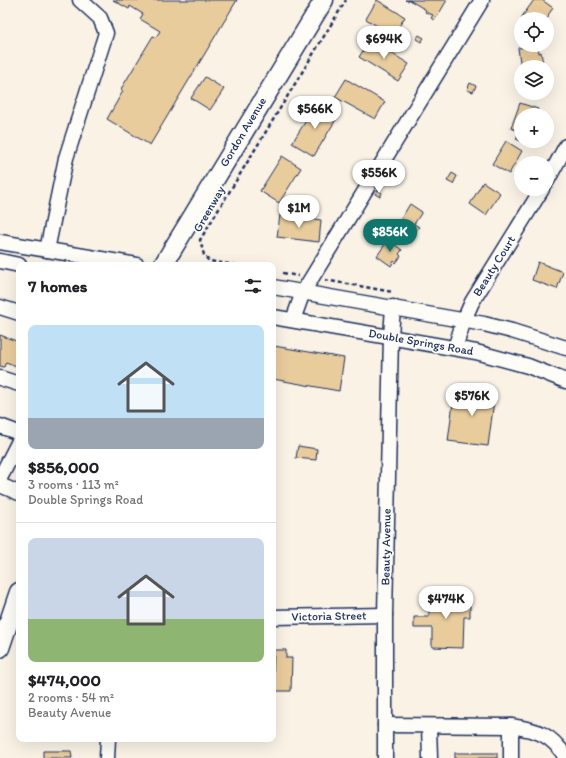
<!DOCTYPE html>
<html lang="en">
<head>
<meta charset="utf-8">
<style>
  :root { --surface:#fff; --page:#f2f2f2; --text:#202124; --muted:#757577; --line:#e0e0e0; --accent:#0f766e }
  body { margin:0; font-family:Itim,sans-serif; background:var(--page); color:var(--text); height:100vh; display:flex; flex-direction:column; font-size:15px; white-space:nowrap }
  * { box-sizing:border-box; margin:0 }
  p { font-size:13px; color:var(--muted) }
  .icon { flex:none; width:22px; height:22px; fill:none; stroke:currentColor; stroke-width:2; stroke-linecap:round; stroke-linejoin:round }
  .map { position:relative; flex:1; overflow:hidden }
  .panel { position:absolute; left:16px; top:262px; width:260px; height:480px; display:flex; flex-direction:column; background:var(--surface); border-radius:8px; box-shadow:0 4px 16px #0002 }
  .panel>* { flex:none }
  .tools { position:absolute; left:514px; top:12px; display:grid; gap:8px }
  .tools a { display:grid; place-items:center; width:40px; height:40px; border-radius:50%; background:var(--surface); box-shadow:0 4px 16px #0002; font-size:20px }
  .price { position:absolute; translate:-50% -34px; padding:0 9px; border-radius:14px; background:#fff; color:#222; font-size:13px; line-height:26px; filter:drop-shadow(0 1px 2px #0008) }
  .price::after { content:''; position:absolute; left:50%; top:24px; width:12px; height:9px; margin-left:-6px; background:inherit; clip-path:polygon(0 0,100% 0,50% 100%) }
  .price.active { background:var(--accent); color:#fff }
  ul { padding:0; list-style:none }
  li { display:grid; align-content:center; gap:8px; height:212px; padding:0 12px }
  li+li { border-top:1px solid var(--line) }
  li span { display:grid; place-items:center; height:124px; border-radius:8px; color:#555 }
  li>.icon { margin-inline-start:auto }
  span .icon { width:72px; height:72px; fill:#fffc; stroke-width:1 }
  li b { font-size:17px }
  h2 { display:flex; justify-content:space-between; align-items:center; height:48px; padding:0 12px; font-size:17px }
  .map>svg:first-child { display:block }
  .building { fill:#e9cc9c; stroke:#1b2f5e }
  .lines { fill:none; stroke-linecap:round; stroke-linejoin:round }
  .minor-casing { stroke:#1b2f5e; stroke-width:17 }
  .major-casing { stroke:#1b2f5e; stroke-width:21 }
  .path { stroke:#1b2f5e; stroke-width:2.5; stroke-dasharray:4 3; stroke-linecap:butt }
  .minor { stroke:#fdfcf7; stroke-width:14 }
  .major { stroke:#fdfcf7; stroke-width:18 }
  .labels { text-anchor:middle; stroke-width:3.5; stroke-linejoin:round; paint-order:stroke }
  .street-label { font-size:12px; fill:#1b2f5e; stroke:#fdfcf7 }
</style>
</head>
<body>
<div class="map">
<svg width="566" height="758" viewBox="0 0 566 758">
  <rect width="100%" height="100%" fill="#f9f2e5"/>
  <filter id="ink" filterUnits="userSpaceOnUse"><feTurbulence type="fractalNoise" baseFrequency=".025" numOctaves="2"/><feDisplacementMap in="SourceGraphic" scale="8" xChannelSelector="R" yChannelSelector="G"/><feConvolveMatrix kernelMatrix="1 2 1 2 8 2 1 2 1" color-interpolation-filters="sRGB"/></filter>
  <g filter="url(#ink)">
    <g class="building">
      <path d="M113,0H237L150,145L107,119L123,91L121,89L153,36L156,37L160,31L140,19L143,14L130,6L129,9Z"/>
      <path d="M377,0L405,17L393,36L366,19Z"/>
      <path d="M405,0H447L437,17L436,16L434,20L431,18L433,15L425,12L426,10L409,0L408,1Z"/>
      <path d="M534,0H542L553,8L548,15L549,16L547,19L521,18Z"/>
      <path d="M391,35L396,38L393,43L388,40Z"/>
      <path d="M419,35L424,38L421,42L416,39Z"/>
      <path d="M370,40L409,64L398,81L359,57Z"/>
      <path d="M400,40L405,44L402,49L397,45Z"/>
      <path d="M538,46L539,53L541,52L543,64H541V67H521V69L518,48Z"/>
      <path d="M205,77L224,89L210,110L191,98Z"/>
      <path d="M346,79L385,102L375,119L335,97Z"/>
      <path d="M470,83L476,86L473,92L467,90Z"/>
      <path d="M317,103L338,116L314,156L292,143Z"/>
      <path d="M520,103L538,109L536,115H521V132L511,128Z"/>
      <path d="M519,132L521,133V141L516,139Z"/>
      <path d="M506,141L522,151L509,174L492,164Z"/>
      <path d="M282,156L301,168L279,203L260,191Z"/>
      <path d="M452,173L457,176L453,184L447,181Z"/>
      <path d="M483,182L500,193L486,215L470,204Z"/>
      <path d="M378,190L382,193L380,197L375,194Z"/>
      <path d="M410,204L422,212L414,224L419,227L412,237L396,227Z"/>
      <path d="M280,215L321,220L319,242L277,237Z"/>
      <path d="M388,240L402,250L399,254L401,256L396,263L394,261L391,266L377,256Z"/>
      <path d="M538,262L563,272L557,289L532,280Z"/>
      <path d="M0,335L19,342V367L6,362L4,367L0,366Z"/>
      <path d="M274,346L344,358L339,391L273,379Z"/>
      <path d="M455,388L495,393L488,446L448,441Z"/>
      <path d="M298,446L317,449L316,460L296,458Z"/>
      <path d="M429,595H466V606H470V617H464L463,648L432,647V628H414V617H429Z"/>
      <path d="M274,650H286V658H292L291,691H273Z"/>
      <path d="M43,751H71L72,758H43Z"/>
      <rect x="455" y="753" width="42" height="5"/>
    </g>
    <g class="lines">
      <g class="minor-casing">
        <g id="minor">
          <path d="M547,181L566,146"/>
          <path d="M0,242L137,265"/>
          <path d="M47,250L66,158L106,33L100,18L80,0"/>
          <path d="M0,261L19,265"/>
          <path d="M273,287L484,324L512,331L566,348"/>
          <path d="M0,307L19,313"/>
          <path d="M273,317L476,352L528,366L566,381"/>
          <path d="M293,320L303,292L482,0"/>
          <path d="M455,348L464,320L472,302L542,189"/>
          <path d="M0,378L19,384"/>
          <path d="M0,426L19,433"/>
          <path d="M0,478L19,441"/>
          <path d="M0,485L19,493"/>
          <path d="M273,617L385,615"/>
          <path d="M385,725L511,726C537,730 552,734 566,758"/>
          <path d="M429,726L430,758"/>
          <path d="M511,726V758"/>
          <path d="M107,758L108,739"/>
          <path d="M385,758V615L391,336L393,307"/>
        </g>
      </g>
      <g class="major-casing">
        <g id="major">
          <path d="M163,265L324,0"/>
          <path d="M0,648L19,592"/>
        </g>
      </g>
      <g class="path">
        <path d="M236,265L209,261L204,255L200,240L346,0"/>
        <path d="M283,273L298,276"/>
        <path d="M325,280L393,292"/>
      </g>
      <use href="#minor" class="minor"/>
      <use href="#major" class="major"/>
    </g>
  </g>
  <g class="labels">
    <g class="street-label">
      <text transform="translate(243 132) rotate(-59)" y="4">Gordon Avenue</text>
      <text transform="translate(209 209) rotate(-60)" y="4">Greenway</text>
      <text transform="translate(494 266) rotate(-58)" y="4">Beauty Court</text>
      <text transform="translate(421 342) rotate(10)" y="4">Double Springs Road</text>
      <text transform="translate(386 547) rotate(-89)" y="4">Beauty Avenue</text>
      <text transform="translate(329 616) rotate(-1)" y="4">Victoria Street</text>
    </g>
  </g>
</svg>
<div class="tools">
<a><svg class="icon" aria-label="locate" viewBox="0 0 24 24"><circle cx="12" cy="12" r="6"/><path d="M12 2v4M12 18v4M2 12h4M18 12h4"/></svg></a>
<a><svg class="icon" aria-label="layers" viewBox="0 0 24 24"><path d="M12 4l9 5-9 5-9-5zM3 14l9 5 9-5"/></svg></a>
<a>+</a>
<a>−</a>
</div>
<b class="price" style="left:384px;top:60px">$694K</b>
<b class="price" style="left:315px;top:130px">$566K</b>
<b class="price" style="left:379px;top:194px">$556K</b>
<b class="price" style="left:299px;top:229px">$1M</b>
<b class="price active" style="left:390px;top:253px">$856K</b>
<b class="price" style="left:472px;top:417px">$576K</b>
<b class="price" style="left:446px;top:620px">$474K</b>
<section class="panel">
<h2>7 homes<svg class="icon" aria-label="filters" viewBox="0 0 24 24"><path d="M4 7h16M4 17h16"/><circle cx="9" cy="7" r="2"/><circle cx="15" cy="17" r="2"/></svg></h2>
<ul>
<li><span style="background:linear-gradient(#bfe0f5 75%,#9aa5b1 0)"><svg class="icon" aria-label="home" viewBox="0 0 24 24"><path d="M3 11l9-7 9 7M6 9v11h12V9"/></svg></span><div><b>$856,000</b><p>3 rooms · 113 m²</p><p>Double Springs Road</p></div></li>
<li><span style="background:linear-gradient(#c9d6e8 65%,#8fb573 0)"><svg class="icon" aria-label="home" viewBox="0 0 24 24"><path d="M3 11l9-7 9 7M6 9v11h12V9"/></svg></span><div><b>$474,000</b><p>2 rooms · 54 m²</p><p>Beauty Avenue</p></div></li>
</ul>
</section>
</div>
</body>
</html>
